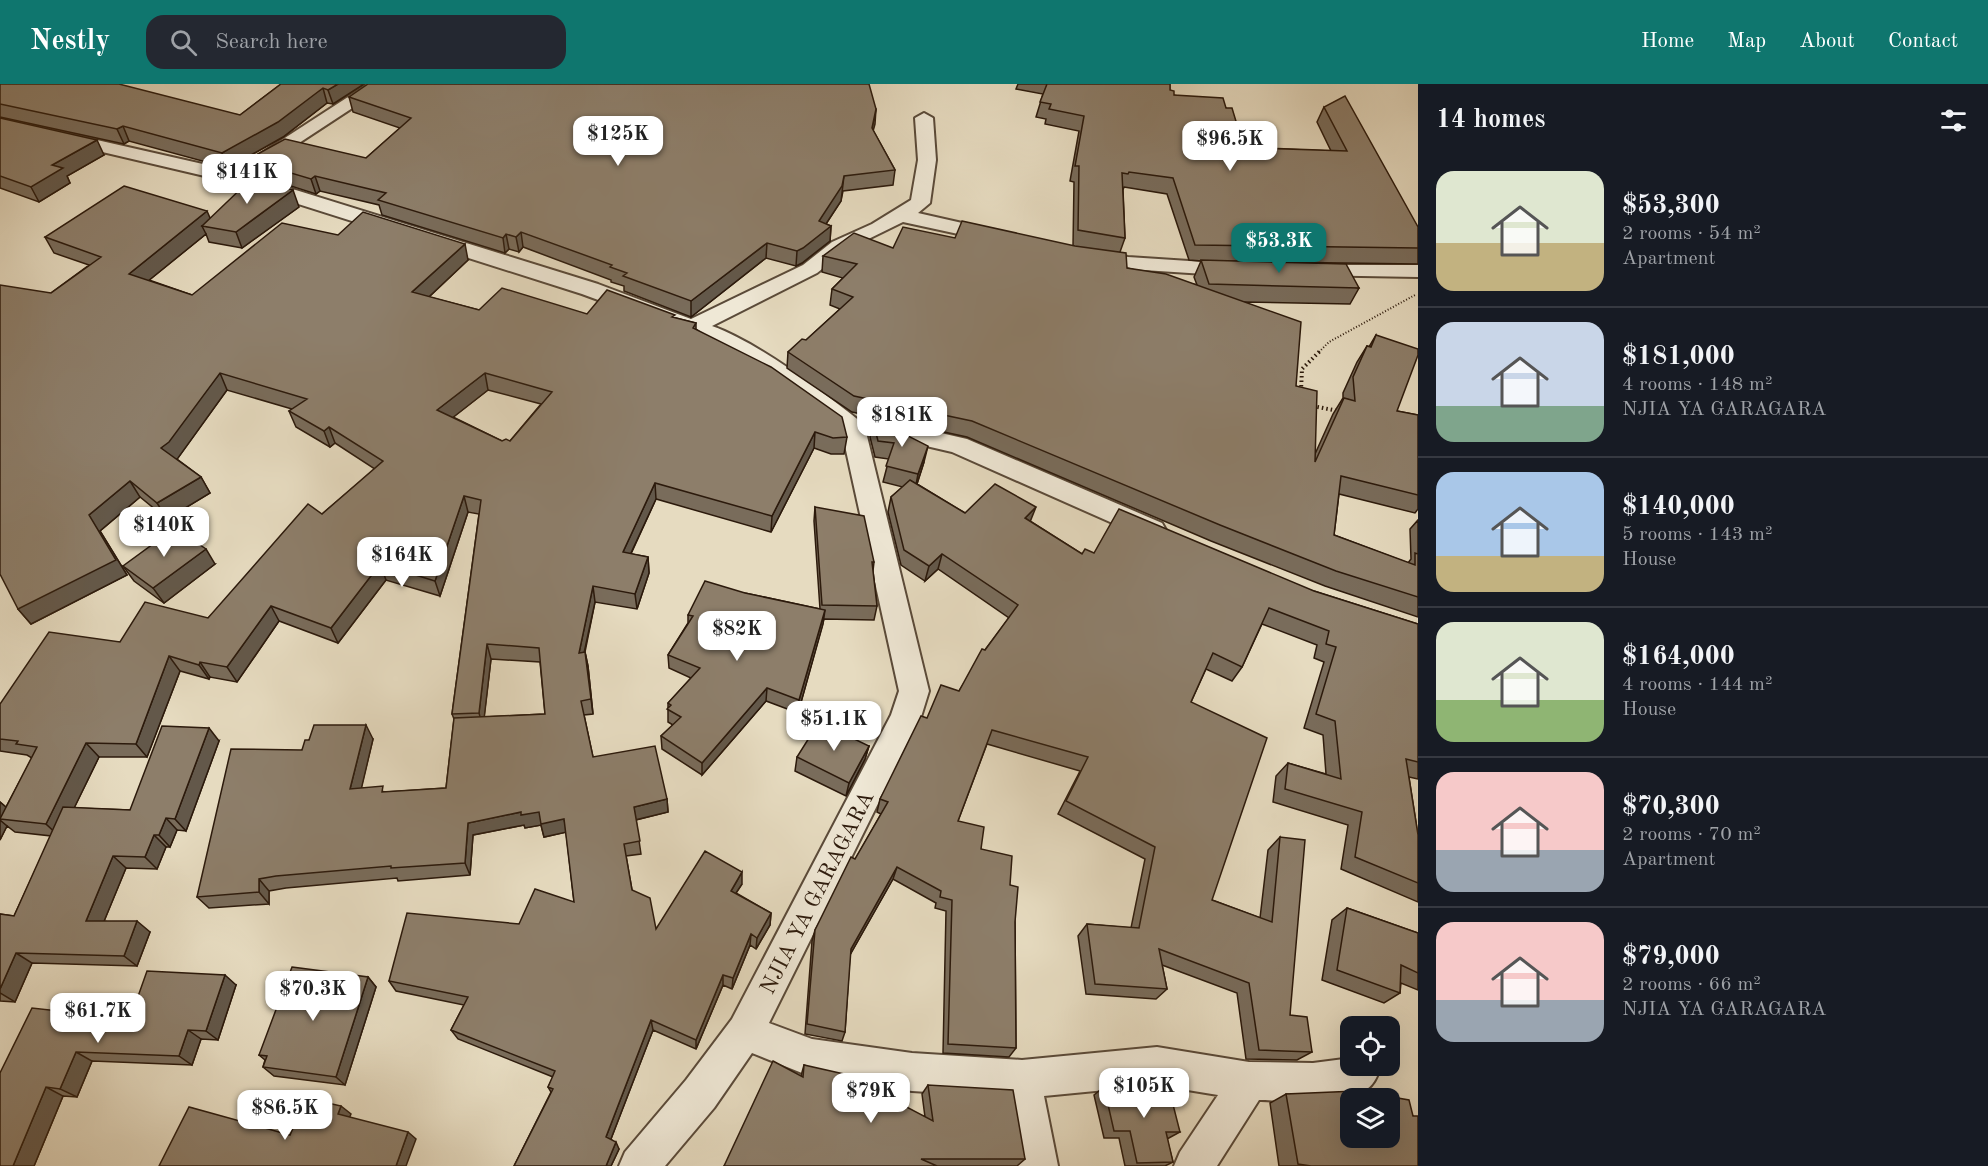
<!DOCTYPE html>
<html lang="en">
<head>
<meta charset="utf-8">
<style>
  :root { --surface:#171b24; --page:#242831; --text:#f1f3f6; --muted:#9ea1a6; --line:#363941; --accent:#0f766e }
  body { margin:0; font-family:"Old Standard TT",serif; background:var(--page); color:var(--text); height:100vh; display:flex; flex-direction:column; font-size:22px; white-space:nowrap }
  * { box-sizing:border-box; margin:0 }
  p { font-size:20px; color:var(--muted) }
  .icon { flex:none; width:33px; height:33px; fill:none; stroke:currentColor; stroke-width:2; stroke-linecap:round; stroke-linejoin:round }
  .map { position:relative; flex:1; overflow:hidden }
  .drawer { display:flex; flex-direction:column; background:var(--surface); width:570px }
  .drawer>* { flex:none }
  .controls { position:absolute; left:1340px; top:932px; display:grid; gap:12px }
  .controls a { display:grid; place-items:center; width:60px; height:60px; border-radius:12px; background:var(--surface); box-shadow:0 6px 24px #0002; font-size:30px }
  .price { position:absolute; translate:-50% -51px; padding:0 14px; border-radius:12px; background:#fff; color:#222; font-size:20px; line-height:39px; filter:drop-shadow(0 2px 3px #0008) }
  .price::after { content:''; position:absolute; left:50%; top:36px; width:18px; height:14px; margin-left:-9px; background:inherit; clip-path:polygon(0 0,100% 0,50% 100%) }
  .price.current { background:var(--accent); color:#fff }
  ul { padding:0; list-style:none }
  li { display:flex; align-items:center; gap:18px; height:150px; padding:0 18px }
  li+li { border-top:2px solid var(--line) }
  li span { display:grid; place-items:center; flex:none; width:168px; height:120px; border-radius:18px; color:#555 }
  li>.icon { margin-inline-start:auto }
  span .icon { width:72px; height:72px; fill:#fffc; stroke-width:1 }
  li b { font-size:26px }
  h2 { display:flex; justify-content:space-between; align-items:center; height:72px; padding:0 18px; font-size:26px }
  header { display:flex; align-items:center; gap:36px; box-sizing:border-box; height:84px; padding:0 30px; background:var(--accent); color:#fff }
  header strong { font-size:28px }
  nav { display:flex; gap:33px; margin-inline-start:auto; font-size:21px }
  .search { width:420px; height:54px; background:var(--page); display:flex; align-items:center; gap:15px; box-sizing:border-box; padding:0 21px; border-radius:18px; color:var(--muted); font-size:22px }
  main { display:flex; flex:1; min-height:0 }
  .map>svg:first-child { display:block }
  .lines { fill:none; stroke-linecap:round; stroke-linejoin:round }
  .street-casing { stroke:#5a4a39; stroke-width:4 }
  .path-far1 { stroke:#2c1a0c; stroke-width:2; stroke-dasharray:1 2; stroke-linecap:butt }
  .path { stroke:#2c1a0c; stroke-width:4; stroke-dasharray:1.5 3; stroke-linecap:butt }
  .street { fill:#efe8d6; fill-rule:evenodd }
  .wall { fill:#796c5b; stroke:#2c1a0c; stroke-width:1.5; fill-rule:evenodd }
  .shaded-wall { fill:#63584a; stroke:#2c1a0c; stroke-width:1.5 }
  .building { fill:#8d7e6a; stroke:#2c1a0c; stroke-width:1.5; fill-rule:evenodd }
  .labels { text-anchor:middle; stroke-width:4.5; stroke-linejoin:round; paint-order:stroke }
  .street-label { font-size:22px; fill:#2c1a0c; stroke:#efe8d6 }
</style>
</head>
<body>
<header>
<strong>Nestly</strong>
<div class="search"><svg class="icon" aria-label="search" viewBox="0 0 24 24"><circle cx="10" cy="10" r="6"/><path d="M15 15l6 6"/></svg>Search here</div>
<nav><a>Home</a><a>Map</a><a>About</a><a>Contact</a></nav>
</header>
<main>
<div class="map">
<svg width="1418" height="1082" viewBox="0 0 1418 1082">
  <rect width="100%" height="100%" fill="#e6dbc0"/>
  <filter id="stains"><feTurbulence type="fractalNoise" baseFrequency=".00333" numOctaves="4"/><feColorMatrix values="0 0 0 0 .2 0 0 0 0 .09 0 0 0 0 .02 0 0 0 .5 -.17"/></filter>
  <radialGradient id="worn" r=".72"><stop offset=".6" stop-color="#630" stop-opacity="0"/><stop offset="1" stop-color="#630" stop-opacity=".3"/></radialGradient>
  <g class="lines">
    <g class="street-casing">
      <g id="street">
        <path d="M368,0H389L267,80L260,82L251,76Z"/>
        <path d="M924,29L933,34L936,76L930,119L918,129L1002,148L1005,152L1002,156L995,158L903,138L846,166L817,189L712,242C759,259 820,306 861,338L871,333L967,355L1162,439L1166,446L1162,453L1153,456L1144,453L952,368L866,348L929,607L921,633L769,939L812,955L912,969L1022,976L1157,963L1249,978L1313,979L1344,975L1350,968V981H1382C1378,989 1375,1000 1367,1005C1347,1020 1284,1017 1259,1016L1217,1082H1174L1180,1068L1218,1011L1157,1001L1044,1012L1058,1082H1018L1006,1013L912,1007L812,993L752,969L714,1024L665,1082H619L625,1068L686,996L732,935L891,631L899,607L842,348L809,322L715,259L582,210L226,97L0,44V34L238,88L598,200L691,235L803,181L832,158L872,140L911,116L918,76L915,34Z"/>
        <path d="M1090,167L1128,173L1235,180L1242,182L1246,186L1242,190L1235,192L1128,185L1083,177L1080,173L1083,169Z"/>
        <path d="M1311,181H1418V193L1304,191L1300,187L1304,183Z"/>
      </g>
    </g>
    <path class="path-far1" d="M1319,268L1329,258L1415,211"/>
    <g class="path">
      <path d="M1301,307L1302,285L1321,266"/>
      <path d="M1313,322L1338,327"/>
    </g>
    <use href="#street" class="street"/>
  </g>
  <g class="wall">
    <path d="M0,0L240,31L281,0H364L333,20L327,19L283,53L228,84L129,57L124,60L0,33Z"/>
    <path d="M1018,0H1170V6L1174,11L1226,24L1241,54L1259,64L1331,67L1317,38L1324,23L1418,143V180L1207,177L1359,204L1350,220L1244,218L1296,302L1315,370L1333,330L1343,314V309L1357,278L1367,262L1369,263L1376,251L1397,327L1418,331V425L1415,429L1339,410L1334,451L1408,479L1411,475L1410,445L1418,436V533L1325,502L1211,457L967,353L852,328L787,284L788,268L806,256L840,225L830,221L832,205L843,194L822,188L823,172L893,164L955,154L1073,162L1074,98L1070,97L1079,47L1045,40L1046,35L1036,33L1043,10L1016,5ZM1124,103L1167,110L1189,176L1201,177L1194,193L1197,201L1127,184L1120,168L1125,154L1123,106Z"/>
    <path d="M349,13L876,25L873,46L895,86L893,101L843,107L841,117L826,140L831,142L830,157L802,179L796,182L766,174L691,233L624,207V202L611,198V196L523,163L519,168L509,165L505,169L382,131L379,121L320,107L316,110L253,90L247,76L366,74L400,44L353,28Z"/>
    <path d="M0,34L104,71L67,92L70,99L39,118L0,104Z"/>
    <path d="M299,123L242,164L209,158L206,150L149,196L192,211L468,176L429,213L479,226L676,234L696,239V245L847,353L844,370H831L814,364L771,448L656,415L631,470L648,473L649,489L637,525L595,518L585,568L588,582L593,630L584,631L593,673L667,715L668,728L636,736L641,770L626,772L632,806L656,845L742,800L736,809L771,829L770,841L756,865L750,861L732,905L723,901L696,965L653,946L611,1055L619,1065L611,1082H514L551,1008L548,1003L553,993L458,955L451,946L464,921L396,907L389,897L519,840L574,818L566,748L544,753L541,741L525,744L524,741L473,751L470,791L398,797L397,794L286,804L269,807V820L209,824L197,813L309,656L373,655L361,704L386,708L446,704L454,635L452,630L479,430L468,428L440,512L386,496L338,559L279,537L237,598L210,593L209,595L180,587L147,673H99L74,724L130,726L219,657L186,747L177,746L170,763H166L157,785L126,784L104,837L150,848L137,882L32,879L15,918L0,917V830L14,832L51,752L15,748L7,742L0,756V718L6,723L32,674L27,671L0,667V620L120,558L208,534L322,430L375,385L335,359L330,363L296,343L289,327L292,325L227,306L177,375L201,393L210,409L167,435L140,413L100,447L127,491L31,540L18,525L51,209L89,181L54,169L45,153L210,134ZM488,306L541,320L510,357H502L453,333ZM491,575L540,578L545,630L484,633Z"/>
    <path d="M873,337L909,344L908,351L924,378L917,400L965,429L1030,437L1082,470L1094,469L1314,507L1418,540V695L1409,693L1418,751V818L1341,785L1348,741L1273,718L1276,692L1288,679L1326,690L1323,651L1304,644L1324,578L1314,574L1317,561L1262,540L1242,583L1232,597L1206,585L1191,618L1212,816L1260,834L1268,766L1280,753L1290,931L1312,968L1297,976L1246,975L1237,909L1162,881L1167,905L1156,915L1086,910L1078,852L1087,840L1131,844L1145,775L1058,730L1080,687L987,660L958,737L1010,801L1015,838L1016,964L1009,973L943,969L946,827L935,824L936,819L893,795L850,871L845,948L842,957L805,950L812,857L815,846L881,730L877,728L880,715L927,634L959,607L985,566L1009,534L938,485L925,497L901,481L888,428L891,413L903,403L883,398L889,375L875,373L870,353Z"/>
    <path d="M815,423L874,478L873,487L877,522L874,536L824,535L798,629L766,617L702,691L662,665L661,652L673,641L668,638V619L691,594L669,584L668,571L688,539V531L745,509L820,525L814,437Z"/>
    <path d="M215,480L164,519L134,497L123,482Z"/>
    <path d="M869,662L865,675L846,712L795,687L797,673Z"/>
    <path d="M1347,824L1418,849V906L1401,899L1400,909L1384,919L1322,896L1332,836Z"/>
    <path d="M368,893L376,903L345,1001L274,992L263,983L265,976L259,971Z"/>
    <path d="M236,901L218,956L201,955L192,981L92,977L77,1013L63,1012L34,1082H0V989L130,935Z"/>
    <path d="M804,981L925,1033L922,1010L928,1001L1025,1075L1017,1082H724L801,992Z"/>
    <path d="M1104,1003L1180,1048L1167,1055L1173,1078L1165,1082H1125L1119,1054H1104L1094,1011Z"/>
    <path d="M1286,1010L1413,1032L1418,1082H1279L1270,1019Z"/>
  </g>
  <g class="shaded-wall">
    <path d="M338,0H364L333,20L328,6Z"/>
    <path d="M323,4L327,19L283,53L228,84L222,69Z"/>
    <path d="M876,25L875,40L870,58L872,44Z"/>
    <path d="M123,42L129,57L124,60L117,45Z"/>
    <path d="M97,56L104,71L67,92L70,99L39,118L31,103L52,81Z"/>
    <path d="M315,92L320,107L316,110L311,95Z"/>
    <path d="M844,92L841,117L818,152L819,137Z"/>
    <path d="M293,106L299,123L242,164L236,148Z"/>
    <path d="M207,127L214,143L202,142L206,150L137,206L129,190Z"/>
    <path d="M831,142L830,157L802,179L796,182L797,167Z"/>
    <path d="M521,148L523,163L519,168L516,153Z"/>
    <path d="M506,150L509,165L505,169L503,154Z"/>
    <path d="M767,159L766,174L691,233V217Z"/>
    <path d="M465,160L468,176L416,225L412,208Z"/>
    <path d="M220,289L227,306L178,374L170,380L161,364Z"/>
    <path d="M485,289L488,306L442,342L437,326Z"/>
    <path d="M329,343L335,359L330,363L324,347Z"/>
    <path d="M815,348L814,364L771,448L772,432Z"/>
    <path d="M928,362L924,378L915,406L918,390Z"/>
    <path d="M201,393L210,409L167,435L157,419Z"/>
    <path d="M130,397L140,413L100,447L127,491L31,540L18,525L89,431Z"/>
    <path d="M655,399L656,415L624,484L623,468Z"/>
    <path d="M464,412L468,428L440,512L435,497Z"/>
    <path d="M1036,423L1030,438L1025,434Z"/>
    <path d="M206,465L215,480L164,519L153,504Z"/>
    <path d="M942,470L938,485L925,497L929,482Z"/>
    <path d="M648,473L649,489L637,525L635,510Z"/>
    <path d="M380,480L386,496L338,559L331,544Z"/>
    <path d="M593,502L595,518L581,583L579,569Z"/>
    <path d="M271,522L279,537L237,598L227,583Z"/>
    <path d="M825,526L823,540L798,629L799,616Z"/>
    <path d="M487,560L491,575L483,644L479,629Z"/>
    <path d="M585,568L588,582L593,630L591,615Z"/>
    <path d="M169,572L180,587L147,673L136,660Z"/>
    <path d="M200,578L210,593L209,595L199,581Z"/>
    <path d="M767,604L766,617L702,691V679Z"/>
    <path d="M366,641L373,655L358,719L350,705Z"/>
    <path d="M209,644L219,657L186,747L175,735Z"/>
    <path d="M86,659L99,673L60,753L46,740Z"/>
    <path d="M869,662L865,675L846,712L849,699Z"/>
    <path d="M667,715L668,728L635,736L634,723Z"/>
    <path d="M0,718L14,730L0,735Z"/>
    <path d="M521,728H539L564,735L567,748L544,753L541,741L525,744L524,741L473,751L470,791L465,779L468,739Z"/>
    <path d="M166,734L177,746L170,763L159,751Z"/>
    <path d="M0,736L7,742L0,756Z"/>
    <path d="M154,751L166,763L157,785L145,773Z"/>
    <path d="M113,772L126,784L100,847L86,837Z"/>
    <path d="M897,783L893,795L847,876L851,865Z"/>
    <path d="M742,788V800L730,818L731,807Z"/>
    <path d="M259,795L269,807V820L259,808Z"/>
    <path d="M771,829L770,841L756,865L757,854Z"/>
    <path d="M137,837L150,848L137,882L124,872Z"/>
    <path d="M751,850L750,861L732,905L733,894Z"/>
    <path d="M16,869L32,879L15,918L0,909V905Z"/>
    <path d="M225,891L236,901L218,956L206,947Z"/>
    <path d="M723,891V901L696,965V956Z"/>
    <path d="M368,893L376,903L345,1001L336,993Z"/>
    <path d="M651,936L653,946L609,1060L606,1053Z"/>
    <path d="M188,946L201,955L192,981L179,972Z"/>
    <path d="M76,968L92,977L77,1013L60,1005Z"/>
    <path d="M46,1003L63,1012L34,1082H13Z"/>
    <path d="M341,1022L351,1030L348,1037L338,1030Z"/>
    <path d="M408,1048L416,1055L406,1082H396Z"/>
    <path d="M616,1058L619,1065L611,1082H606Z"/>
  </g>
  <g class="building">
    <path d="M0,0H119L240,31L281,0H338L328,6L323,4L278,38L222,69L123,42L117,45L0,20Z"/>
    <path d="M368,0H869L876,25L872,44L895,86L844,92L842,102L819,137L831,142L803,164L797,167L767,159L691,217L623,192L627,189L610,183L612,181L521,148L516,153L506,150L503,154L378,116L386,109L315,92L311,95L247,76L285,55L366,74L411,34L349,13Z"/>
    <path d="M1047,0H1170V6L1174,7V11L1223,14L1226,24H1232L1241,54L1256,55L1259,64L1347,67L1324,23L1345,12L1418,143V164L1195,161L1173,94L1129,88L1128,90L1122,89L1125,154L1078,146L1079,82H1075L1084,32L1049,25L1051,20L1040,18Z"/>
    <path d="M0,34L97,56L52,81L63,84L31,103L0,92Z"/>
    <path d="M252,94L293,106L236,148L202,142Z"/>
    <path d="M124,102L207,127L129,190L192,211L282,139L338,151L363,128L465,160L412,208L479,226L502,204L587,230L607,206L675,231L672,233L696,239L693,244L771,283L842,333L847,353L833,354L815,348L772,432L655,399L623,468L648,473L635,510L593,502L579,569L585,568L591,615L581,617L593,673L655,662L667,715L634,723L640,757L624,760L632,806L650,814L656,845L705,767L742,788L731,807L771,829L757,854L751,850L733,894L723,891L696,956L651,936L606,1053L616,1058L606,1082H514L553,1005L548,1003L555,987L451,946L468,913L389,897L407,829L519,840L535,805L574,818L564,735L541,740L539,728L521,731V728L468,739L465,779L391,784V782L276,792L259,795V808L197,813L231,665L302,666L305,656H309L314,641H366L350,705L383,702L382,708L446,704L454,634L545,630L539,564L487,560L479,629L452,630L481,416L464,412L435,497L380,480L331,544L271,522L227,583L200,578L199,581L169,572L136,660L86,659L46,740L0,735L37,663L16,660L18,657L0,655V620L49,548L120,558L145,518L208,534L308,420L322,430L383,377L329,343L324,347L289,327L307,315L220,289L169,358L161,364L201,393L157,419L130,397L89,431L116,476L18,525L0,490V201L51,209L101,173L45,153ZM485,289L552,308L510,357L506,355L502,357L437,326Z"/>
    <path d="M962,137L1075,162L1126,169L1127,184L1166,190L1301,238L1296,302L1317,307L1315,378L1344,314L1355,317L1353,293L1367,262L1371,263L1376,251L1418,265V271L1397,327L1418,331V411L1341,392L1334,451L1415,481V469L1418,470V513L1336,487L1220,441L972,337L854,312L788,268L802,255L806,256L853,213L832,205L857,180L823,172L854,149L893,164L903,143L955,154Z"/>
    <path d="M1201,176L1346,180L1359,204L1209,200Z"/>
    <path d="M873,337L909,344L906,351L928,362L918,390L886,382L894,359L878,357Z"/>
    <path d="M910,396L965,429L995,400L1036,423L1025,434L1082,470L1085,465L1094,469L1119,425L1314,507L1418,540V678L1406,675L1418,751V799L1355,773L1362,728L1285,705L1288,679L1341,695L1335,637L1316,630L1336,563L1326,560L1329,547L1269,524L1242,583L1213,569L1191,618L1267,654L1212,816L1272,838L1280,753L1305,756L1290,931L1307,933L1312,968L1259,966L1249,899L1159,865L1167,905L1095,900L1087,840L1139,844L1155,763L1066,717L1088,673L992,646L958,737L984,743L981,765L1012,772L1010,801L1018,803L1015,838L1016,964L948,960L952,816L940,813L941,807L897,783L851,865L845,948L807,940L815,846L851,773L855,775L888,718L880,715L921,632L927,634L941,601L959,607L982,565L985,566L1018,521L942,470L929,482L904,466L891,413Z"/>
    <path d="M815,423L864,432L874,478H872L877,522L822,521Z"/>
    <path d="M175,444L206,465L153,504L123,482Z"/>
    <path d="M705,497L745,509L825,526L799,616L767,604L702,679L661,652L681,633L667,625L671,621L668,619L700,584L668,571L693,532L688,531Z"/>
    <path d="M819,638L869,662L849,699L797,673Z"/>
    <path d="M162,642L209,644L175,735L166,734L159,751H154L145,773L113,772L86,837H137L124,872L16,869L0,905V830L14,832L63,723L130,726Z"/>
    <path d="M1347,824L1418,849V889L1401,881L1400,909L1337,886Z"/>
    <path d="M292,883L368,893L336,993L263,983L267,972L259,971Z"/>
    <path d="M147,887L225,891L206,947L188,946L179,972L76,968L60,1005L46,1003L13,1082H0V989L32,924L130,935Z"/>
    <path d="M773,977L803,993L804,981L844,990L933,1037L928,1001L1013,1006L1025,1075H921L937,1082H724Z"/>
    <path d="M1168,1001L1180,1048H1166L1173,1078L1137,1079L1130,1047H1114L1104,1003Z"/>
    <path d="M1357,1007L1409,1016L1413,1032H1418V1082H1311L1298,1080L1286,1010ZM1350,1014H1389V1053H1350Z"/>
    <path d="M306,1014L341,1022L338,1030L408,1048L396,1082H159L189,1023L290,1051Z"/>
  </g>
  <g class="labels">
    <g class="street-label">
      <text transform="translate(816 808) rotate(-63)" y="8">NJIA YA GARAGARA</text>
    </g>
  </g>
  <rect width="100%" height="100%" filter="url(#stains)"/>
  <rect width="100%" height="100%" fill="url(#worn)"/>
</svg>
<div class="controls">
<a><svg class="icon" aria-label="locate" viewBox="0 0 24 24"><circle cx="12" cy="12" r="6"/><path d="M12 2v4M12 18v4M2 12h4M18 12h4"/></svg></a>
<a><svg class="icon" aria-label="layers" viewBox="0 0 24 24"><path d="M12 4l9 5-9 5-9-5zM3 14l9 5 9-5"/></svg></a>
</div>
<b class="price" style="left:618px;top:83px">$125K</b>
<b class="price" style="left:1230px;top:88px">$96.5K</b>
<b class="price" style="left:247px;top:121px">$141K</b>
<b class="price current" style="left:1279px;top:190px">$53.3K</b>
<b class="price" style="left:902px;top:364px">$181K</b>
<b class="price" style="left:164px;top:474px">$140K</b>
<b class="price" style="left:402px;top:504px">$164K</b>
<b class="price" style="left:737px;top:578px">$82K</b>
<b class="price" style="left:834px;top:668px">$51.1K</b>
<b class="price" style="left:313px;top:938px">$70.3K</b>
<b class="price" style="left:98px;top:960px">$61.7K</b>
<b class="price" style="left:1144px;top:1035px">$105K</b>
<b class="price" style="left:871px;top:1040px">$79K</b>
<b class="price" style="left:285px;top:1057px">$86.5K</b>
</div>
<section class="drawer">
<h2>14 homes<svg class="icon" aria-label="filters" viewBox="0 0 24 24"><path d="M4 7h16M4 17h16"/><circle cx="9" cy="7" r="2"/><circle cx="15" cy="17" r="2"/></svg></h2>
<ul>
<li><span style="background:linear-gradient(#dfe7d0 60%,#c2b280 0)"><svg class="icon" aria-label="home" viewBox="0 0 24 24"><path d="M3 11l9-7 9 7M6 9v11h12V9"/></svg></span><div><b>$53,300</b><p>2 rooms · 54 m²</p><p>Apartment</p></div></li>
<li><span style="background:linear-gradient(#c9d6e8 70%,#7fa58c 0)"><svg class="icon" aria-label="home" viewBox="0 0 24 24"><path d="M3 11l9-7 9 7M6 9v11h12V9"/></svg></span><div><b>$181,000</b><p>4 rooms · 148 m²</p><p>NJIA YA GARAGARA</p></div></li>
<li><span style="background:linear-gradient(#a9c7e8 70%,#c2b280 0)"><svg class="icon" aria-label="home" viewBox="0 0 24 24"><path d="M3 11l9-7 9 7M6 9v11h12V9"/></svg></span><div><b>$140,000</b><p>5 rooms · 143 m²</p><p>House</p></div></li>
<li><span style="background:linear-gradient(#dfe7d0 65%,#8fb573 0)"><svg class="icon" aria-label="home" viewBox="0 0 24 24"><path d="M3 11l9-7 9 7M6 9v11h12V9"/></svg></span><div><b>$164,000</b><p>4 rooms · 144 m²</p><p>House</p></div></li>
<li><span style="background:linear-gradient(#f6c9c9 65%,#9aa5b1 0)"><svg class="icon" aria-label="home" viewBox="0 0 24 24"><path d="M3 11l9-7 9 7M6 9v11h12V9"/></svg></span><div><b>$70,300</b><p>2 rooms · 70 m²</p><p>Apartment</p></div></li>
<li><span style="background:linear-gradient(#f6c9c9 65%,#9aa5b1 0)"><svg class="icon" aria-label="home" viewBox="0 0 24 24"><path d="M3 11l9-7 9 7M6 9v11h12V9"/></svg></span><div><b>$79,000</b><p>2 rooms · 66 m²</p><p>NJIA YA GARAGARA</p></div></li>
</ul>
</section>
</main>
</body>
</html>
